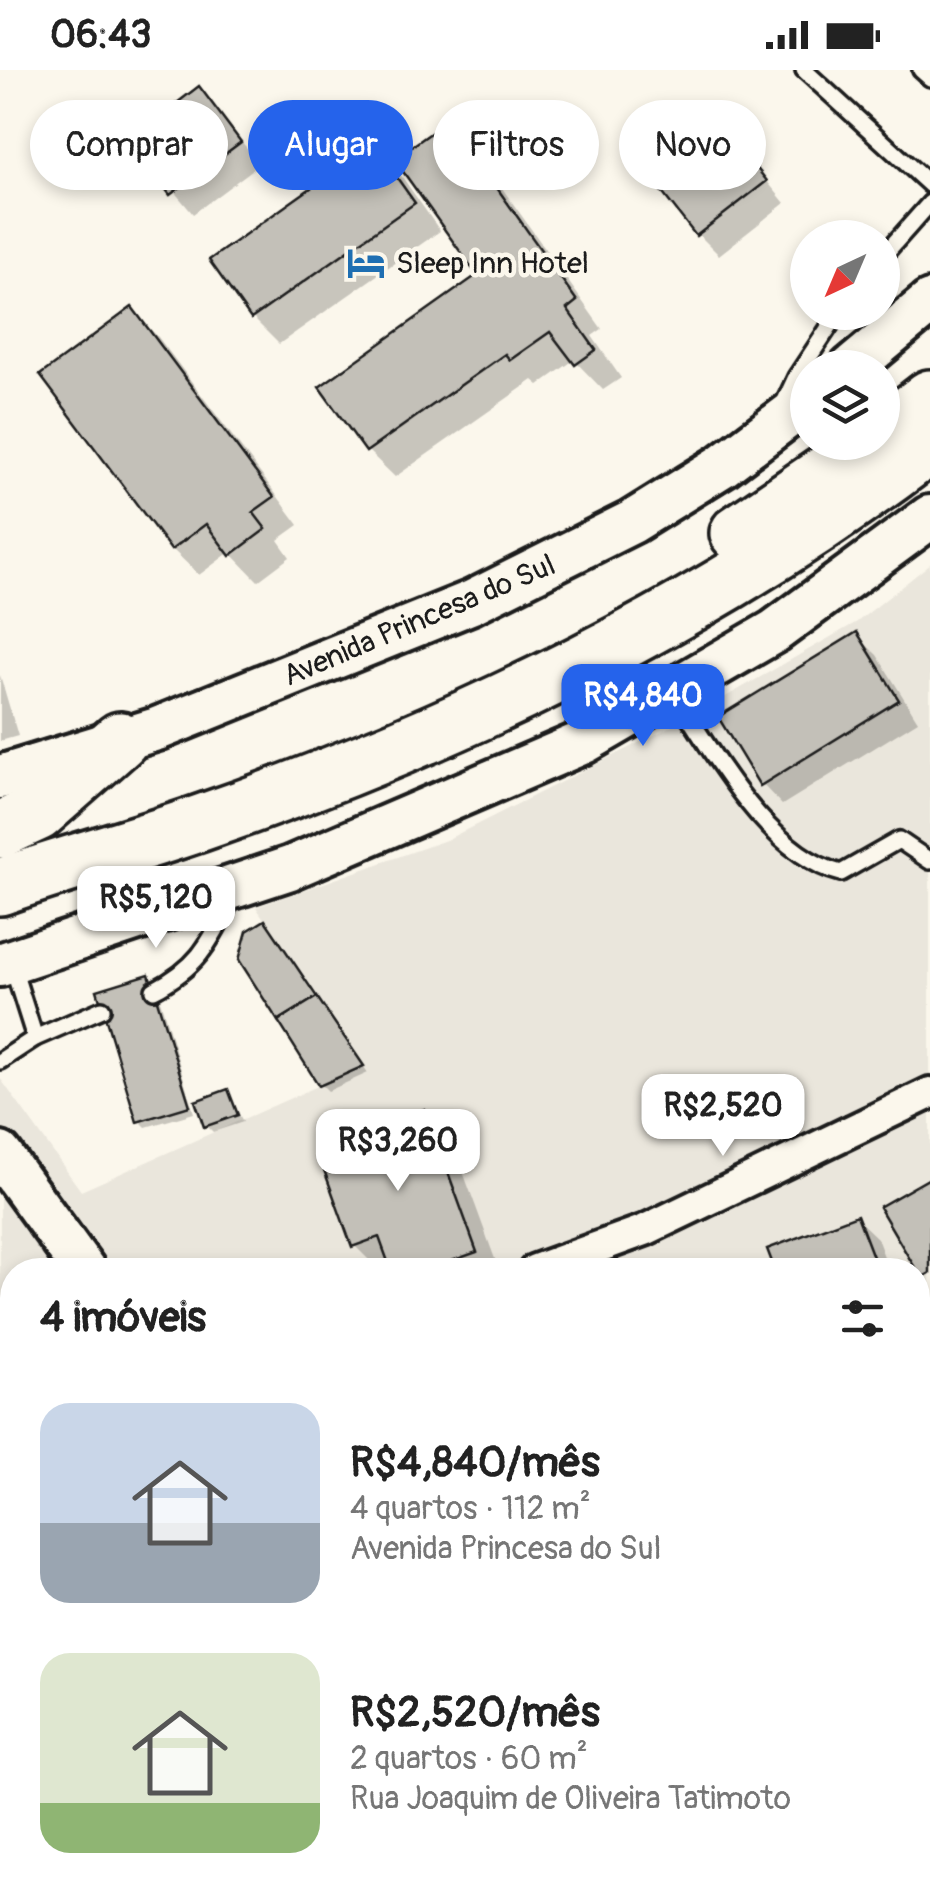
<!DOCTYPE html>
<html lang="pt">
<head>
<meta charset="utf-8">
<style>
  :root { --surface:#fff; --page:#f6f6f6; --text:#222; --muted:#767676; --accent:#2563eb }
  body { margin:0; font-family:Pangolin,sans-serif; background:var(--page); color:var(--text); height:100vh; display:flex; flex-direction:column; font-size:38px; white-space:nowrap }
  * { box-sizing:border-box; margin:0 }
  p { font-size:32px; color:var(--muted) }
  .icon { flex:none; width:55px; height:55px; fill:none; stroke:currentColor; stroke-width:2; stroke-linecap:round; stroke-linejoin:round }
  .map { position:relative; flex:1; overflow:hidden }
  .side { position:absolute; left:0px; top:1188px; width:930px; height:642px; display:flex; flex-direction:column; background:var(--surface); border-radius:40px 40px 0 0; box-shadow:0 5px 15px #0003 }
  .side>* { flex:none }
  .hud { position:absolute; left:30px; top:30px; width:870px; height:90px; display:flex; gap:20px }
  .needle { width:65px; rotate:224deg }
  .buttons { position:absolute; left:790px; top:150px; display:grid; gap:20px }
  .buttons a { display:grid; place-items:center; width:110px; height:110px; border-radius:50%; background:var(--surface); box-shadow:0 5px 15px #0003; font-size:50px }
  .price { position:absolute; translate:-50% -85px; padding:0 22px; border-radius:20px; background:#fff; color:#222; font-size:32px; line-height:65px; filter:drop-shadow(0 2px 5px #0008) }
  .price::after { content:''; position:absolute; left:50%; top:60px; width:30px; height:22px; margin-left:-15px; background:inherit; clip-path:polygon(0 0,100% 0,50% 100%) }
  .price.active { background:var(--accent); color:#fff }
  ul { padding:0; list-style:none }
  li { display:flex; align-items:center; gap:30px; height:250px; padding:0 40px }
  li span { display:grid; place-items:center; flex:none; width:280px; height:200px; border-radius:30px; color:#555 }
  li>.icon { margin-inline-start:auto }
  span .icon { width:120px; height:120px; fill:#fffc; stroke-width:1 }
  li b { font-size:42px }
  h2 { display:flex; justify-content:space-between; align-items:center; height:120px; padding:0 40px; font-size:42px }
  .pill { padding:0 35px; border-radius:45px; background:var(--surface); box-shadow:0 5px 15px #0003; font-size:35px; line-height:90px }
  .pill.active { background:var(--accent); color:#fff }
  .status { display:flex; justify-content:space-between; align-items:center; height:70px; padding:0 50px; background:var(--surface); direction:ltr }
  .status svg { height:28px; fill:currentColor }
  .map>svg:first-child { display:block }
  .built { fill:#eae6dc }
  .shadow { fill:#0003 }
  .building { fill:#c3c0b8; stroke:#1c1c1c; stroke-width:2.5 }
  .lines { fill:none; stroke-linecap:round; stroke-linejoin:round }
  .lane-casing { stroke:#1c1c1c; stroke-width:22 }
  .street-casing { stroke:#1c1c1c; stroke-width:38 }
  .secondary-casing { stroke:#1c1c1c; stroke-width:50 }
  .highway-casing { stroke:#1c1c1c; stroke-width:62 }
  .lane { stroke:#fbf7ec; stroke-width:15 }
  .street { stroke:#fbf7ec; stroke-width:30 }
  .secondary { stroke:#fbf7ec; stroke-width:42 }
  .highway { stroke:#fbf7ec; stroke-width:55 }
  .labels { text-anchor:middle; stroke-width:9; stroke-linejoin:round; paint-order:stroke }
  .poi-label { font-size:30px; fill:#1c1c1c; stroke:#fbf7ec; text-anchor:start }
  .street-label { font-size:30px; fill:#1c1c1c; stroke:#fbf7ec }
</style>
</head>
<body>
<div class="status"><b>06:43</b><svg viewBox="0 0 49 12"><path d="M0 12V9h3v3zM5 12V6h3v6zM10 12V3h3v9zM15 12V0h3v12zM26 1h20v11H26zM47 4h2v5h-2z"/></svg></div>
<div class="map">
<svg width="930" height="1829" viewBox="0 0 930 1829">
  <rect width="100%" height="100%" fill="#fbf7ec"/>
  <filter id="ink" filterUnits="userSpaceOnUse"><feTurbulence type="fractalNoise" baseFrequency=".01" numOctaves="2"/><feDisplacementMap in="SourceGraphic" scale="20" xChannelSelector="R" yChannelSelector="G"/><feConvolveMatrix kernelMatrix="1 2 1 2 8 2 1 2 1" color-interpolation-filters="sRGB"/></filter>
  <g filter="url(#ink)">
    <path class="built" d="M930,494V1388L918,1394V1200H12V1717L0,1721V1008L81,1121L363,996L256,837L446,770L692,646L857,552Z"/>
    <g class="shadow">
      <path d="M199,20L260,94L193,144L132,71Z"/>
      <path d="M713,46L785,133L719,185L698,164Z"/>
      <path d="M448,54L475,80L602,259L592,266L621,308L603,320L574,290L539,315L533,310L395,407L368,381L323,317L480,206Z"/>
      <path d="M373,77L400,104L440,161L279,274L252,247Z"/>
      <path d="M132,240L158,267L299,455L278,470L290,487L258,511L230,482L199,505L172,479Z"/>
      <path d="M856,565L877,585L918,651L782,735L762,714Z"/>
      <path d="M0,605L18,666L0,671Z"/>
      <path d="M265,853L278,867L368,1003L328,1021L321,1014Z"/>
      <path d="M148,906L155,913L194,1043L146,1057L140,1051Z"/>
      <path d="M228,1022L243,1052L213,1062L207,1056Z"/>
      <path d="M424,1042L451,1069L499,1200H379L354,1175Z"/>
      <path d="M856,1148L877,1168L889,1200H777Z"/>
      <path d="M12,1448V1757L0,1762V1452Z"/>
    </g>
    <g class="building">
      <path d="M199,16L241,72L170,125L129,70Z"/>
      <path d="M713,43L767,111L696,166L643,98Z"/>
      <path d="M449,50L577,231L567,239L596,280L575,295L550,262L510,290L505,284L366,382L319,317L477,205L394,89Z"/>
      <path d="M373,74L415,133L251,249L209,190Z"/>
      <path d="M132,237L274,427L253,442L266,459L230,486L206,454L171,480L40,305Z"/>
      <path d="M857,562L899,630L760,716L718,647Z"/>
      <path d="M265,850L317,927L278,951L239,890L247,861Z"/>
      <path d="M149,904L190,1036L137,1052L97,920Z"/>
      <path d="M317,927L364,996L319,1016L278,951Z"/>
      <path d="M228,1019L238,1045L204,1057L195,1031Z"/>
      <path d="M425,1039L477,1182L426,1200H391L379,1167L352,1177L316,1078Z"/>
      <path d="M930,1108V1203L921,1208L879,1137Z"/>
      <path d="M857,1145L878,1200H775L767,1179Z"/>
      <path d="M12,1445V1722L0,1726V1449Z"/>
    </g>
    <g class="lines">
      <g class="lane-casing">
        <g id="lane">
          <path d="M804,0L930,115"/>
          <path d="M921,0L930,8"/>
          <path d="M882,187L930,133"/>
          <path d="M784,333L796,307L839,242"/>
          <path d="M674,624C714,684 768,785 841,803L899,770L930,791"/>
          <path d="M12,895L35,968"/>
          <path d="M154,920C201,895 209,873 233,827"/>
          <path d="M0,991L35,968L102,939"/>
        </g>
      </g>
      <g class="street-casing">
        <g id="street">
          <path d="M535,1200L645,1160L930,1023"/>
          <path d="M0,1384L12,1380"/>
          <path d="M918,1428L930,1422"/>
          <path d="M918,1506L930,1524"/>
          <path d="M0,1744L12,1740"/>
          <path d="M203,1818L212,1829"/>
          <path d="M835,1818L843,1829"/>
        </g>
      </g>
      <g class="secondary-casing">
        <g id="secondary">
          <path d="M851,298L930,232"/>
          <path d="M0,707L157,659L472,532L632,452L722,396L808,331"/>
          <path d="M0,895L290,798L584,672L775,561L930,447"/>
          <path d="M0,1084L84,1200"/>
          <path d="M515,1818L523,1829"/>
        </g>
      </g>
      <g class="highway-casing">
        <g id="highway">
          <path d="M882,365L930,328"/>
          <path d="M738,463L872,372"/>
          <path d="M0,760L37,743L120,670"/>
          <path d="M0,817C69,792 140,775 209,750C465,661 715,541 930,375"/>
        </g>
      </g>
      <use href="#lane" class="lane"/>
      <use href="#street" class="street"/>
      <use href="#secondary" class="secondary"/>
      <use href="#highway" class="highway"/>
    </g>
  </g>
  <defs>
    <g id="hotel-bare" transform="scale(3)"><path d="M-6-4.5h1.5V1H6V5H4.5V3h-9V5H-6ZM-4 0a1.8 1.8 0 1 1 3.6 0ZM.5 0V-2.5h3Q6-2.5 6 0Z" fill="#1f6fb2" stroke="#fbf7ec" stroke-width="2.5" paint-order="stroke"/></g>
  </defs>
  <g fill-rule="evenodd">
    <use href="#hotel-bare" x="366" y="193"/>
  </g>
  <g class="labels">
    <g class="poi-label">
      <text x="396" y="203">Sleep Inn Hotel</text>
    </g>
    <g class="street-label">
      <text transform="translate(419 550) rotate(-23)" y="10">Avenida Princesa do Sul</text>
    </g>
  </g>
</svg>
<div class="buttons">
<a><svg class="needle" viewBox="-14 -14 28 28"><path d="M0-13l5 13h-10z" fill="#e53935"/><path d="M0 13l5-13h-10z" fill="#767676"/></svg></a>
<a><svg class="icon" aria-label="layers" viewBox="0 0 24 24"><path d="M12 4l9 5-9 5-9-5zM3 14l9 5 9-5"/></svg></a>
</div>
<b class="price active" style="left:643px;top:679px">R$4,840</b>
<b class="price" style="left:156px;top:881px">R$5,120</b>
<b class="price" style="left:723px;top:1089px">R$2,520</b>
<b class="price" style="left:398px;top:1124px">R$3,260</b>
<div class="hud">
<a class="pill">Comprar</a>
<a class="pill active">Alugar</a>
<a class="pill">Filtros</a>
<a class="pill">Novo</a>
</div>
<section class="side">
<h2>4 imóveis<svg class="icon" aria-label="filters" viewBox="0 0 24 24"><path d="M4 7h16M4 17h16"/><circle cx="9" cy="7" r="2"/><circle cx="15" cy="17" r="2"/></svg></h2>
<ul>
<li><span style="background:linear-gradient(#c9d6e8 60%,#9aa5b1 0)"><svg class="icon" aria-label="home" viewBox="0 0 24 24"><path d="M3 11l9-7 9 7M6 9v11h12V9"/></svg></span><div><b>R$4,840/mês</b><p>4 quartos · 112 m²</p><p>Avenida Princesa do Sul</p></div></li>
<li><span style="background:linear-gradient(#dfe7d0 75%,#8fb573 0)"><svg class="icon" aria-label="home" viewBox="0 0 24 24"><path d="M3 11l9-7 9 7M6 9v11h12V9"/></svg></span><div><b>R$2,520/mês</b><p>2 quartos · 60 m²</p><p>Rua Joaquim de Oliveira Tatimoto</p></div></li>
</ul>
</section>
</div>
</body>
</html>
